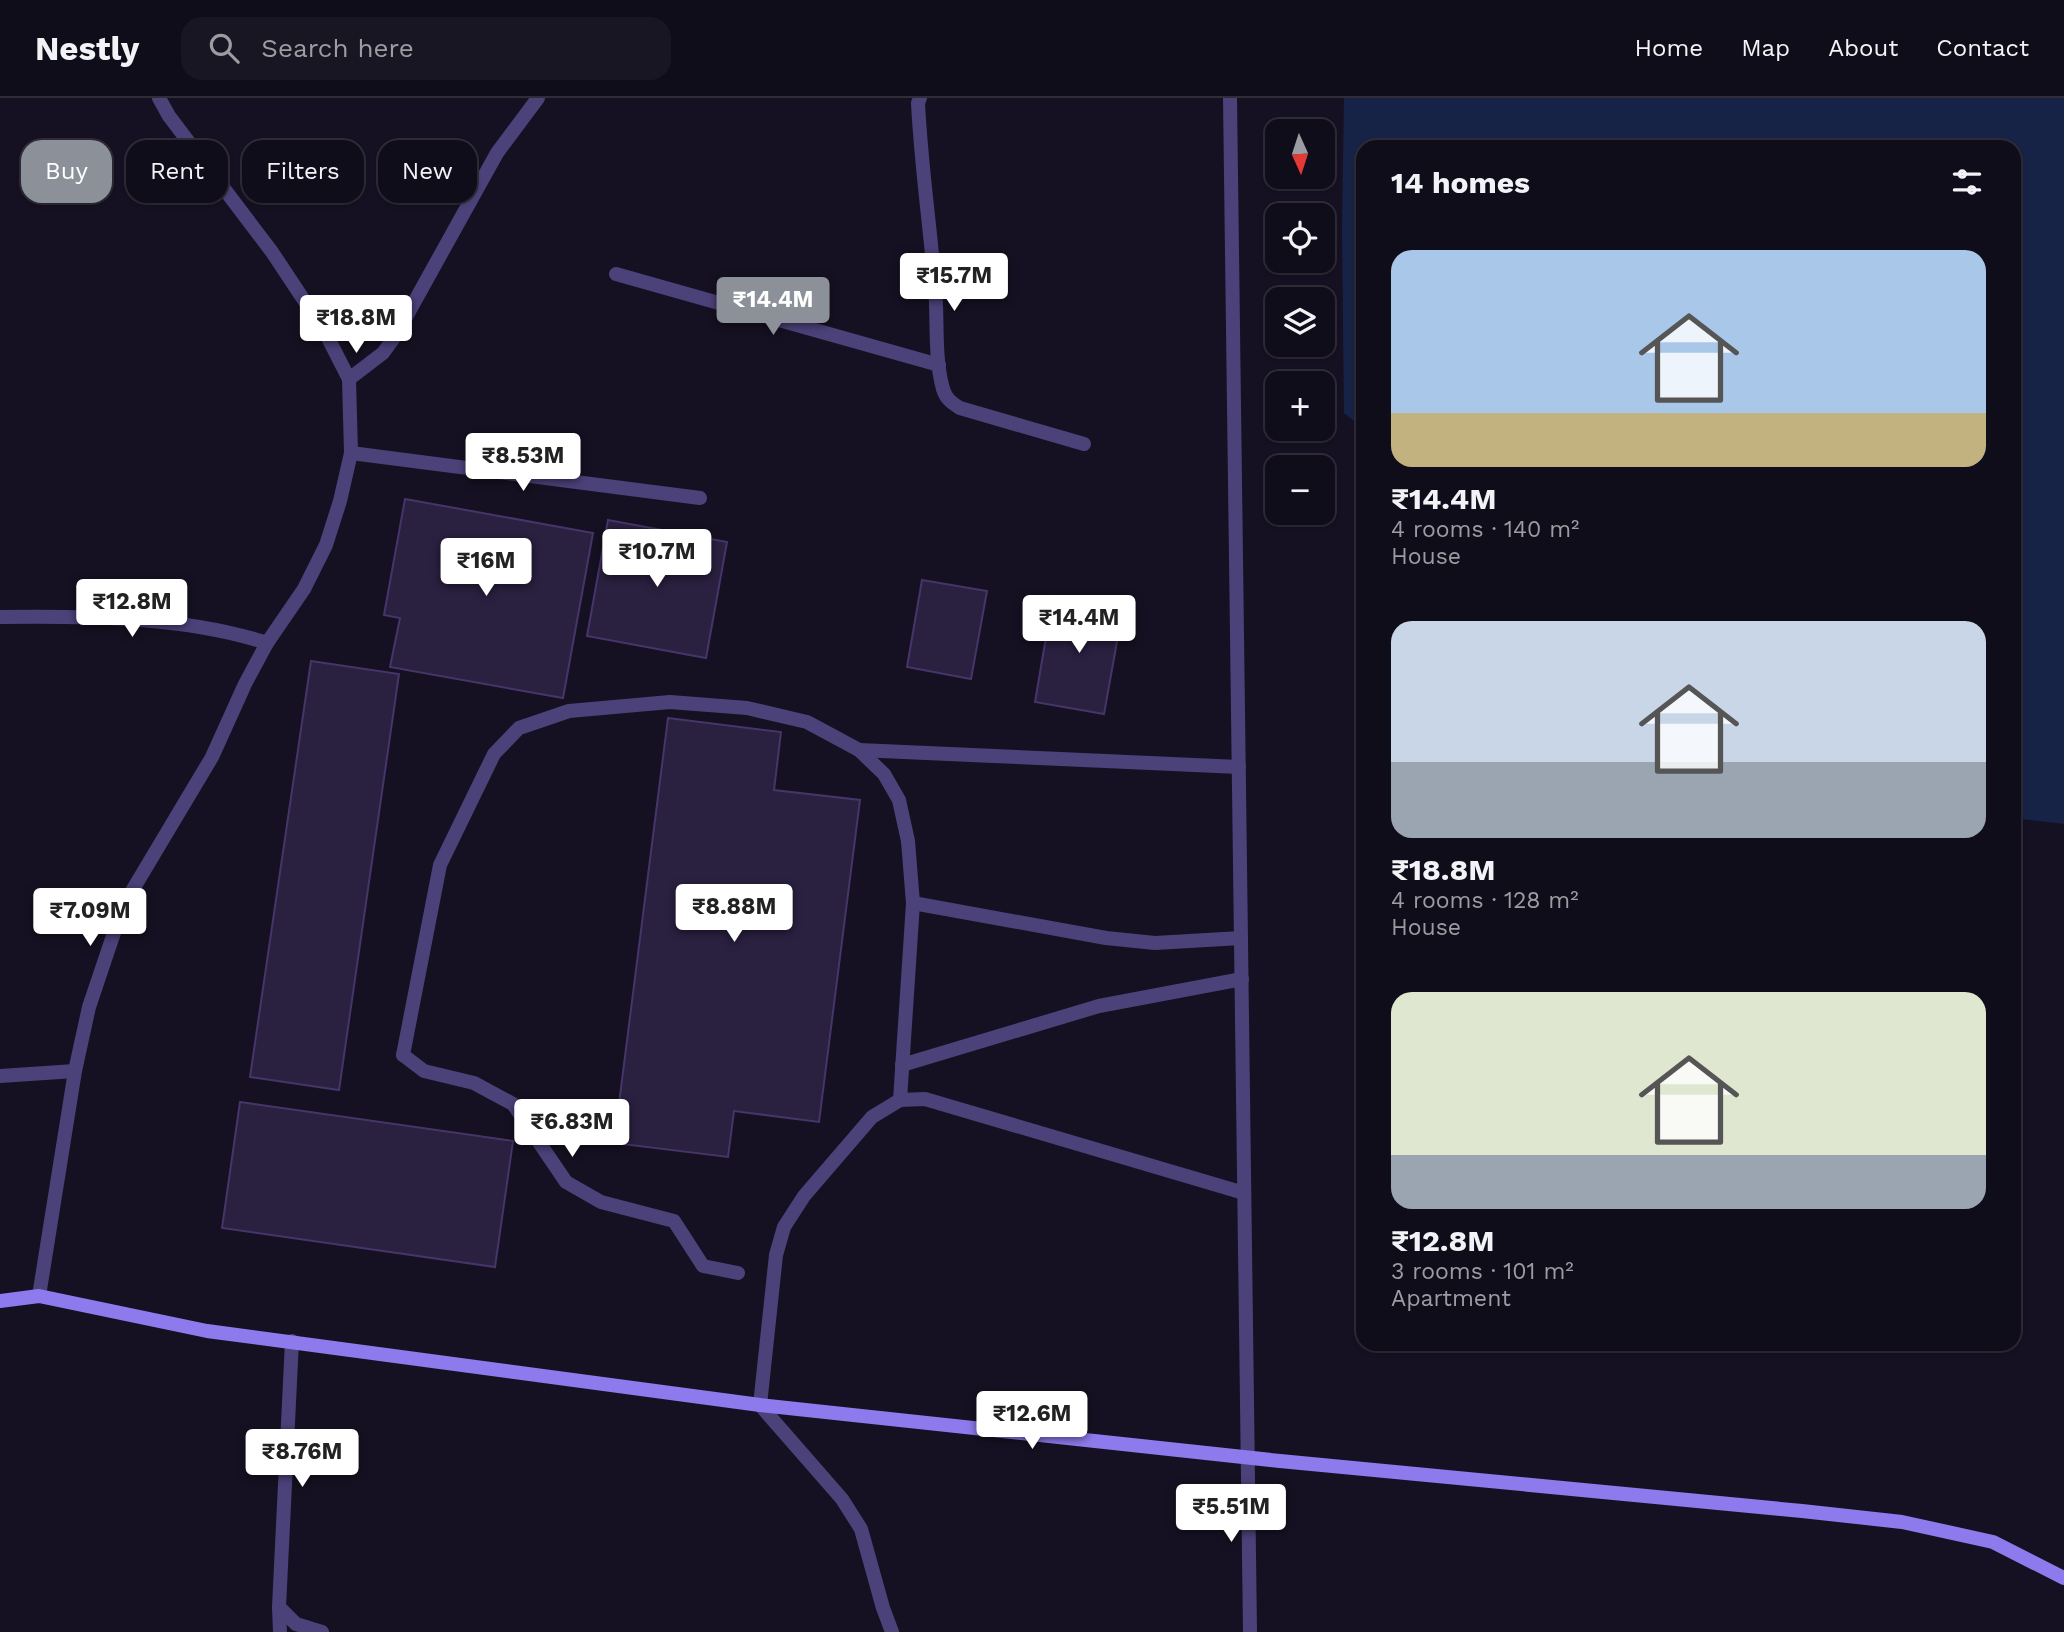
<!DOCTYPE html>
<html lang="en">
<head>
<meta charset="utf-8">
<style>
  :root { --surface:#100d1a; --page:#191623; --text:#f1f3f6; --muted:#9c9ca2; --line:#302d39; --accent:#8c9099 }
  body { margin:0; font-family:"Work Sans",sans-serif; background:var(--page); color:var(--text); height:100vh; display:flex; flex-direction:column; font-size:26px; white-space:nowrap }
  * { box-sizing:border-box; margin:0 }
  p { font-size:23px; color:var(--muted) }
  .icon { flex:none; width:38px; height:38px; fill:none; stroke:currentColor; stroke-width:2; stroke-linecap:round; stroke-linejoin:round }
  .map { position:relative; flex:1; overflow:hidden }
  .details { position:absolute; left:1356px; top:42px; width:665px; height:1211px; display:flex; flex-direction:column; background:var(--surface); border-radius:21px; box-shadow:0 2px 5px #0004,0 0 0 2px var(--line) }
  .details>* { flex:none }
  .guide { position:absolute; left:21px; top:42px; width:665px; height:63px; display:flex; gap:14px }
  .needle { width:46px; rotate:177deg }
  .fabs { position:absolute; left:1265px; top:21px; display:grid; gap:14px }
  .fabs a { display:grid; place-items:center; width:70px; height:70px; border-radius:14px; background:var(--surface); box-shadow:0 2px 5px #0004,0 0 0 2px var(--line); font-size:35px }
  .price { position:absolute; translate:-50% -60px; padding:0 16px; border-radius:7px; background:#fff; color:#222; font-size:23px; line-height:46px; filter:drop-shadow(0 2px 4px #0008) }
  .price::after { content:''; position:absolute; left:50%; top:42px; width:21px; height:16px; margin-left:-10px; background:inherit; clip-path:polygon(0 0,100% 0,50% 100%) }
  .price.active { background:var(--accent); color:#fff }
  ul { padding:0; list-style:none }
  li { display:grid; align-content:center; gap:14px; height:371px; padding:0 35px }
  li span { display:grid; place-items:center; height:217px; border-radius:21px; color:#555 }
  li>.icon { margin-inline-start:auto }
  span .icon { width:126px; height:126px; fill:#fffc; stroke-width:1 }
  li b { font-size:30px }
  h2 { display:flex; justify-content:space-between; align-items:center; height:84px; padding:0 35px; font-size:30px }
  .tag { padding:0 24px; border-radius:21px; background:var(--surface); box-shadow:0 2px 5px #0004,0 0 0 2px var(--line); font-size:24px; line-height:63px }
  .tag.active { background:var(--accent); color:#fff }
  header { display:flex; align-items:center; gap:42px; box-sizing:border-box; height:98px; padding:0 35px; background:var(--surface); border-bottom:2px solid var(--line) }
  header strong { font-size:33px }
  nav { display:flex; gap:38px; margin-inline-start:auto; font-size:24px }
  .search { width:490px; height:63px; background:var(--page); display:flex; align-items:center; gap:18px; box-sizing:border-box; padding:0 24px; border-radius:21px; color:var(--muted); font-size:26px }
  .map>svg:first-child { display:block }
  .water { fill:#172346 }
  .building { fill:#2a2040; stroke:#463569; stroke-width:2 }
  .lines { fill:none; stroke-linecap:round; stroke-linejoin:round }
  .lane { stroke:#4c427a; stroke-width:14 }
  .street { stroke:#4c427a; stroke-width:14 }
  .secondary { stroke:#8d7bed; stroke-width:14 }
</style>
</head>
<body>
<header>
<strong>Nestly</strong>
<div class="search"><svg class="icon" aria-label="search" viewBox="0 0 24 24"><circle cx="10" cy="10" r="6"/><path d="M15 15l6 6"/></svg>Search here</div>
<nav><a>Home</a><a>Map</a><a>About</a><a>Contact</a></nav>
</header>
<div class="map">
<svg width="2064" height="1534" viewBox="0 0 2064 1534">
  <rect width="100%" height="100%" fill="#161122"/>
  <path class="water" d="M1344,0H2064V726L2014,720V49H1363V330L1344,315L1342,133Z"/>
  <g class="building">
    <path d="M405,401L593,435L563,600L390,569L400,520L384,517Z"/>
    <path d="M608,422L727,444L706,560L587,538Z"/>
    <path d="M922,482L987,493L971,581L907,569Z"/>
    <path d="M1053,498L1123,510L1104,616L1035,604Z"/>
    <path d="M311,563L399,576L339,992L250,979Z"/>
    <path d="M668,620L781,634L774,692L860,702L819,1024L734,1013L728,1059L614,1045Z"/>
    <path d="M240,1004L513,1043L495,1169L222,1130Z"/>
  </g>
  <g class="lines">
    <g class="lane">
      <path d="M859,652L1239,669"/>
      <path d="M913,805L1106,840L1155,845L1241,840"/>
      <path d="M403,957L440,767L494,656L519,630L569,613L670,604L747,610L807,624L859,652L884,676L899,702L908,743L913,805L900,1002"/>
      <path d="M902,967L1099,908L1242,881"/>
      <path d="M760,1307L776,1157L784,1129L804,1098L872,1019L900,1002L925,1001L1244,1095"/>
    </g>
    <g class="street">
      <path d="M920,0L918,5C921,67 930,127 935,189C938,222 934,259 943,291C946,301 952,305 960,310L1084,346"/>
      <path d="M1230,0L1250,1534"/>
      <path d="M616,176L939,267"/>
      <path d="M349,281L383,255L396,237L497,55L538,0"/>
      <path d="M351,355L700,400"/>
      <path d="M0,519C87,518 183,518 267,545"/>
      <path d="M403,957L424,973L474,985L513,1006L566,1084L601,1104L674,1123L703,1168L738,1175"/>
      <path d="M0,978L75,973"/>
      <path d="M39,1198L75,973L89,909L123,808L212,659L245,586L267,545L304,491L326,447L340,403L351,355L349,281L325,234L272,154L169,18L159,0"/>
      <path d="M292,1243L279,1509L296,1526L322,1534"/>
      <path d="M760,1307L842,1401L861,1431L883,1510L892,1534"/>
      <path d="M279,1509L280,1534"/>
    </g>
    <path class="secondary" d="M0,1203L39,1198L207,1233L760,1307L1280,1363L1802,1413L1902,1424L1993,1444L2064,1480"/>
  </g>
</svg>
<div class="fabs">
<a><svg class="needle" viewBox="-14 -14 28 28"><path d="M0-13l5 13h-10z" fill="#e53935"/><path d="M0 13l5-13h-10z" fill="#9c9ca2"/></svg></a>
<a><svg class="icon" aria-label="locate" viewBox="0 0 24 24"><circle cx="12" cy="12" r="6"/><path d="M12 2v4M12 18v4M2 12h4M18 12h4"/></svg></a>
<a><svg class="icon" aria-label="layers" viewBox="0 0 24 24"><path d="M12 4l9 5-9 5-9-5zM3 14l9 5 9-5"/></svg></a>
<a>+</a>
<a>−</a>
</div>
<b class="price" style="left:954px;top:215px">₹15.7M</b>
<b class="price active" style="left:773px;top:239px">₹14.4M</b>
<b class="price" style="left:356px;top:257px">₹18.8M</b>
<b class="price" style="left:523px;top:395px">₹8.53M</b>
<b class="price" style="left:657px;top:491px">₹10.7M</b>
<b class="price" style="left:486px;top:500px">₹16M</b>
<b class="price" style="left:132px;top:541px">₹12.8M</b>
<b class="price" style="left:1079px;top:557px">₹14.4M</b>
<b class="price" style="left:734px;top:846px">₹8.88M</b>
<b class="price" style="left:90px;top:850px">₹7.09M</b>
<b class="price" style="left:572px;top:1061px">₹6.83M</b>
<b class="price" style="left:1032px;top:1353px">₹12.6M</b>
<b class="price" style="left:302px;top:1391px">₹8.76M</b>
<b class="price" style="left:1231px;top:1446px">₹5.51M</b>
<div class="guide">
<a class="tag active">Buy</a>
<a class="tag">Rent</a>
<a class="tag">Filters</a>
<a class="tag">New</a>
</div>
<section class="details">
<h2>14 homes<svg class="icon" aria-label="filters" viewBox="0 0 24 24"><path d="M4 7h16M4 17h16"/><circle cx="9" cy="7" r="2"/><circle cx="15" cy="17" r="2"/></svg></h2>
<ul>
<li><span style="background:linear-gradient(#a9c7e8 75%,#c2b280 0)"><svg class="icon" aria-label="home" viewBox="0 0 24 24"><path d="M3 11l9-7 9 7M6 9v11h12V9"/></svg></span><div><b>₹14.4M</b><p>4 rooms · 140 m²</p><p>House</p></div></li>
<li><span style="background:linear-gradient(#c9d6e8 65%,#9aa5b1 0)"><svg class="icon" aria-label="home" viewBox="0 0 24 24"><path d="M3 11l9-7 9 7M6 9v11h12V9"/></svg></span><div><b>₹18.8M</b><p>4 rooms · 128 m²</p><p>House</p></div></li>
<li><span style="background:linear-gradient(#dfe7d0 75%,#9aa5b1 0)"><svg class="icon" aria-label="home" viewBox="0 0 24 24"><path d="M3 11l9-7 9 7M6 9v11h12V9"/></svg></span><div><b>₹12.8M</b><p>3 rooms · 101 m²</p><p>Apartment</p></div></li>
</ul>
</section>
</div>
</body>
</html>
